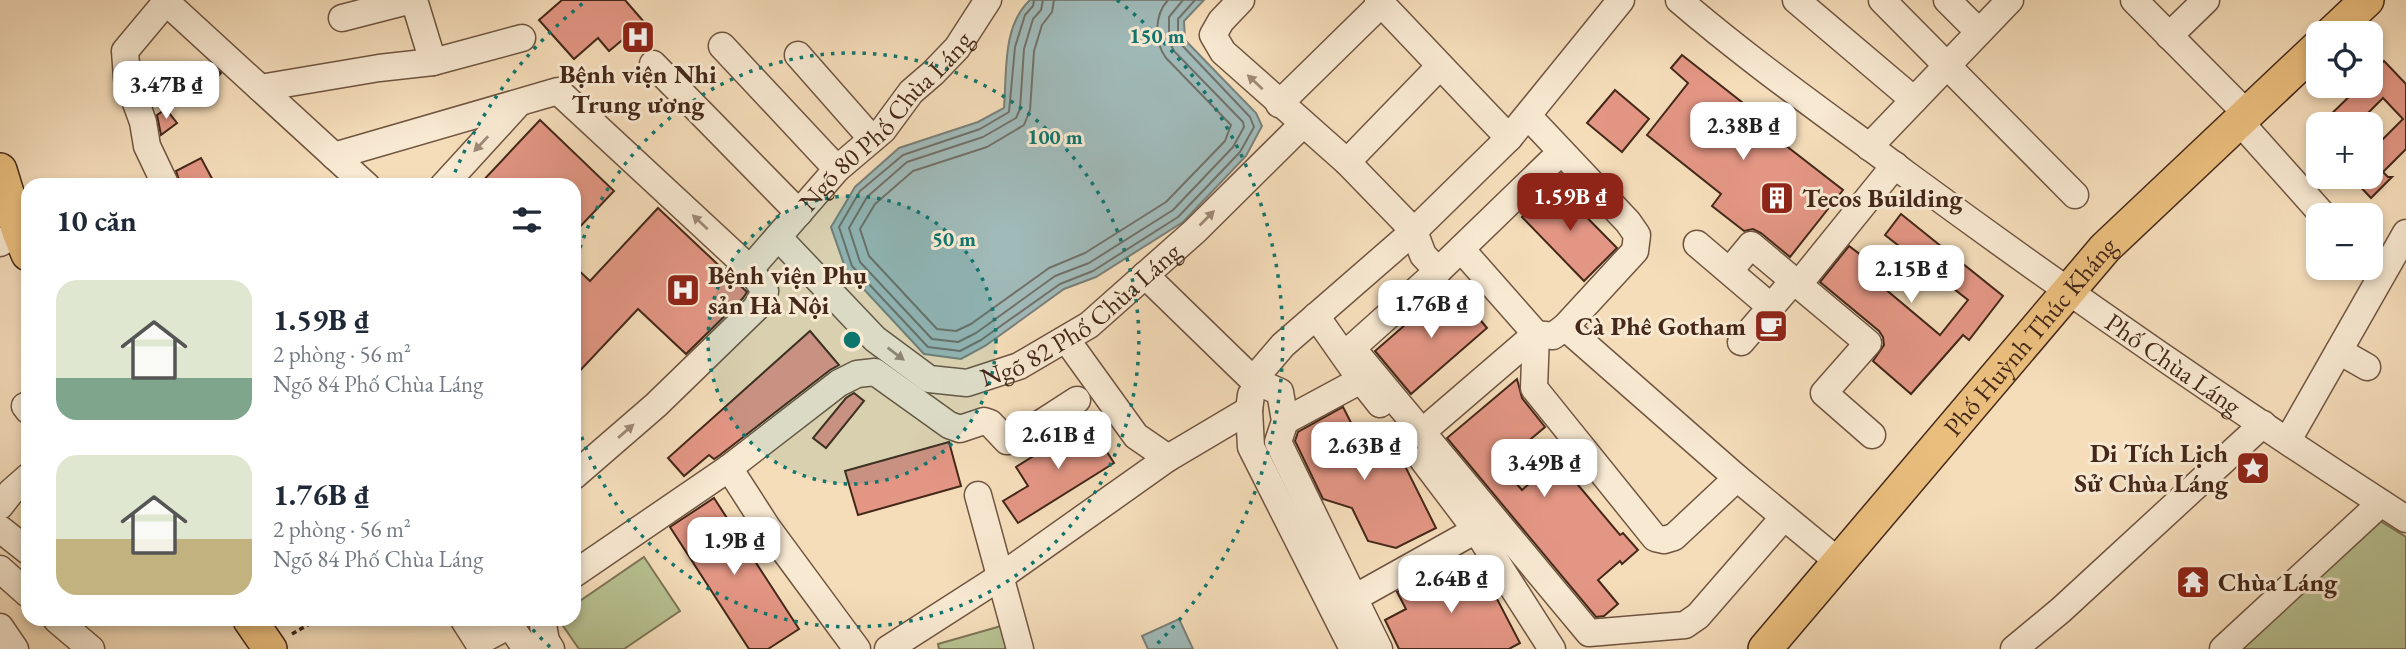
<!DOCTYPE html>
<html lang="vi">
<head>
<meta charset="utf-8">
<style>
  :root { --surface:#fff; --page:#f2f2f3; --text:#1f2937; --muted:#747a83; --accent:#8f2418 }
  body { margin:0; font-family:"EB Garamond",serif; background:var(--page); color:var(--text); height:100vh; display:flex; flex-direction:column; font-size:26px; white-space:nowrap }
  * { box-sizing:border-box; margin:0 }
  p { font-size:23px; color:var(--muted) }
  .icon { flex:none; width:38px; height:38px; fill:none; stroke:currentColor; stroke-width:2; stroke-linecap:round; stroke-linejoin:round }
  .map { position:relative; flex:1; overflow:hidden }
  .drawer { position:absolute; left:21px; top:178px; width:560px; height:448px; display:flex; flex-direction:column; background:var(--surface); border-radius:21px; box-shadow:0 4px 10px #0003 }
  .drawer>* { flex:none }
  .buttons { position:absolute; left:2306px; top:21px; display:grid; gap:14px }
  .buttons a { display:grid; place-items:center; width:77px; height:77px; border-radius:14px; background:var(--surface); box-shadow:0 4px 10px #0003; font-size:35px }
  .price { position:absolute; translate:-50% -60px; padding:0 16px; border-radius:14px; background:#fff; color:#222; font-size:23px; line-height:46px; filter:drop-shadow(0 2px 4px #0008) }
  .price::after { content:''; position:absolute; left:50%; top:42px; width:21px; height:16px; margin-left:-10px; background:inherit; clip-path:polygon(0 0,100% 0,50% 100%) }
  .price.current { background:var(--accent); color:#fff }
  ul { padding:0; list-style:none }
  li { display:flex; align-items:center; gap:21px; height:175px; padding:0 35px }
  li span { display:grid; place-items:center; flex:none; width:196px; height:140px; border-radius:21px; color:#555 }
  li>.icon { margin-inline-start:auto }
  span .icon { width:84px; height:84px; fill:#fffc; stroke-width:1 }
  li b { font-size:30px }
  h2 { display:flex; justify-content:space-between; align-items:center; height:84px; padding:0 35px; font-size:30px }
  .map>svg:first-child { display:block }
  .green { fill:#b8c292; stroke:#7e7556; stroke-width:2 }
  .water { fill:#a0bab9; stroke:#7b8079; stroke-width:2 }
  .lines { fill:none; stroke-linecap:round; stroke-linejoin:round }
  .shore { stroke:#727169; stroke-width:2 }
  .building { fill:#e39684; stroke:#442819; stroke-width:2 }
  .minor-casing { stroke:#705541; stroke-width:29 }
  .major-casing { stroke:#442819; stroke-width:36 }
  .path { stroke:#442819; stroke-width:3.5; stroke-dasharray:5 3.5; stroke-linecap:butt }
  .minor { stroke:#f8e9d2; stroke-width:26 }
  .major { stroke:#eabe7d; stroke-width:33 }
  .oneway { fill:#9e8876 }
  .ring { fill:none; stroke:#0f766e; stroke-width:3.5; stroke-dasharray:3.5 7 }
  .labels { text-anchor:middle; stroke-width:6; stroke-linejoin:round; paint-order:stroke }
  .poi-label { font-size:26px; font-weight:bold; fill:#442819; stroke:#f8e9d2; text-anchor:start }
  .street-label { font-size:26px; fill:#442819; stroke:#f8e9d2 }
  .centre { fill:#0f766e; stroke:#f8e9d2; stroke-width:3.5 }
  .ring-label { font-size:21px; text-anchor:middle; font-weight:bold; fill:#0f766e; stroke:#f8e9d2; stroke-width:6; stroke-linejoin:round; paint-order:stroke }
</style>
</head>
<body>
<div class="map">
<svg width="2406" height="649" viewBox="0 0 2406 649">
  <rect width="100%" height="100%" fill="#f5ddba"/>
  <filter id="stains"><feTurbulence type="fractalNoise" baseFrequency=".00286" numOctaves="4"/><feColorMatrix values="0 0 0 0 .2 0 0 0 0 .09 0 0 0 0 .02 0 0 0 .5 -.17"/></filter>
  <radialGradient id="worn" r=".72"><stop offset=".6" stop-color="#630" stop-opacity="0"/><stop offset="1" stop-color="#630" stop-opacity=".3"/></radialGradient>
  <g class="green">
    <path d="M2372,516L2406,537V649H2231Z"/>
    <path d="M644,557L680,611L624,649H579L559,620H574V605Z"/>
    <path d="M1001,626L1008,649H939L938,644Z"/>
  </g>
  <g class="water">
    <path d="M1030,0H1204L1184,21L1185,40L1256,113L1262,126L1246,156L1183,222L1096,277L1064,289L985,346L961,359L924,354L846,270L831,227L855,187L899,148L978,122L1004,108C1007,72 1002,26 1030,0Z"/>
    <path d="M1179,619L1193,649H1148L1142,636Z"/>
  </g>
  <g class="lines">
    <g class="shore">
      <path d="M1034,0L1033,6L1025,15L1015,47L1009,112L980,129L903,155L860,191L839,227L852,266L928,347L960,351L981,340L1060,284L1093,271L1178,217L1240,152L1254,127L1250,117L1178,41V19L1195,0"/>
      <path d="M1043,0L1041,10L1033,19L1024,49L1020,109L1016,118L983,137L907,162L867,197L849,228L860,262L932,339L958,342L976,333L1055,276L1089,263L1173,210L1233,147L1244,127L1243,122L1174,51L1169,41V17L1183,0"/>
      <path d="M1054,0L1052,12L1042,25L1034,51L1030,110L1024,125L987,147L913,171L875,204L860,229L869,256L937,329L956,331L971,324L1049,268L1085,253L1166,202L1225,141L1231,125L1166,58C1154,42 1154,15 1168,0"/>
    </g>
  </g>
  <g class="building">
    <path d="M562,0H625L644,22L609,51L598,38L574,59L539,20Z"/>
    <path d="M1682,55L1757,114L1753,120L1843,190L1790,257L1761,233L1753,229L1744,231L1712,206L1721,194L1647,135L1688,83L1671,68Z"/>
    <path d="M2384,61L2406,84V149L2383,172L2388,177H2392L2371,198L2351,177H2371V151L2403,119L2383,98L2357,124H2321L2360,86H2371V74Z"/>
    <path d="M209,63L221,73L207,89L195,79Z"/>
    <path d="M1615,90L1649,119L1622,152L1587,123Z"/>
    <path d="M166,109L177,123L161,135L157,115Z"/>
    <path d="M540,120L614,191L574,233V186H478Z"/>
    <path d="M201,158L216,186H181L176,171Z"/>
    <path d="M1555,185L1617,248L1584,281L1522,217Z"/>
    <path d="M658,208L747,292L743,298L686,354L638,309L574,377V266L590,281Z"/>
    <path d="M1901,214L2003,296L1969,340L1963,335L1911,394L1873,361L1884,345L1883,337L1879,331L1820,282L1849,246L1878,268L1871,277L1940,335L1968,300L1885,235Z"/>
    <path d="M1451,285L1487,328L1411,394L1375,351Z"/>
    <path d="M810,331L839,365L830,370L720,455L714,459L709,455L684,476L668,458Z"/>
    <path d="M1517,379L1522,398L1545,427L1500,465L1522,490L1559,458L1575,476L1573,479L1620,535L1623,533L1638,550L1622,564L1620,561L1598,580L1618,604L1604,616L1596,617L1447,438Z"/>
    <path d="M854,393L864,401L826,448L813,438L846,398Z"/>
    <path d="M1343,407L1366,452L1399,464L1403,462L1436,528L1396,548L1368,541L1352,508L1323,499L1295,441L1298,432Z"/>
    <path d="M1088,422L1114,463L1018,523L1003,501L1028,486L1016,467Z"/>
    <path d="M949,442L961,486L858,515L845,471Z"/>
    <path d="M714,498L799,629L768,649H749L670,527Z"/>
    <path d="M1451,562L1462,583L1483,572L1520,643L1509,649H1399L1385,620L1406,609L1397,592Z"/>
  </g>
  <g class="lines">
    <g class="minor-casing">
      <g id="minor">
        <path d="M164,0L367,186"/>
        <path d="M1241,0L1221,21L1213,35L1223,52L1347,162L1414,231L1423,255L1438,271"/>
        <path d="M1378,0L1509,138"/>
        <path id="s1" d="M1679,0C1751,62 1830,117 1906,174C2069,294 2235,409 2406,519"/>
        <path d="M1796,0L1914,100"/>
        <path d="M1882,0L2075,195"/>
        <path d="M1947,0L1979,32"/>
        <path d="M2134,0L2247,114"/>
        <path d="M166,2L125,51L127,78L143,122L147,146L166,186"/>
        <path d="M342,18L412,0"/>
        <path d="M2169,36L2206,0"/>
        <path d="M722,46L837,169"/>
        <path d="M798,55L872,139"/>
        <path d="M433,62L522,38"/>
        <path d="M653,64L799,213"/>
        <path d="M260,88L379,68L433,62L414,0"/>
        <path d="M1279,104L1381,4"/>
        <path d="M2239,121L2323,215"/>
        <path d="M1869,147L2010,0"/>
        <path d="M1561,152L1438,271L1352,348L1589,633L1685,625L1698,616L1784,517"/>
        <path d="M334,156L558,91L750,269L765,291L756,308L656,405L574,476"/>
        <path d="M1347,162L1440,66"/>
        <path d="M443,186L518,104"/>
        <path id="s2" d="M778,237L875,339L929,379L967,383L1019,366L1089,325L1195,231L1303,124"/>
        <path d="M0,243L19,232"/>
        <path d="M1697,244L1771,307"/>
        <path d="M1461,249L1536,334L1553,336L1565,327L1635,251L1637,235L1628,222L1528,116"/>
        <path d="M1732,268L1751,245L1868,343L1824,393L1872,435"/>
        <path id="s3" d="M750,269L837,169L883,130L911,92L933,73L957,48L988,0"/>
        <path d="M1145,275L1253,380L1280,392L1285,421L1278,442L1379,649"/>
        <path d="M1316,316L1354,370"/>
        <path d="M1565,327L1737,478L1839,562"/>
        <path d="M1536,334L1534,388L1655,538L1664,540L1674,537L1737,478"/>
        <path d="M1066,339L1136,436L1168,458"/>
        <path d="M1741,342L1789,286L1798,285L1895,165"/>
        <path d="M2339,351L2367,367"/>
        <path d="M1253,380L1283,345L1414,231L1509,138L1621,0"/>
        <path d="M1251,395L1249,410L1251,447L1353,649"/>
        <path d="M25,406L28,410"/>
        <path d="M1285,421L1361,380L1380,404"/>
        <path d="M1422,432L1536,334"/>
        <path d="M2288,440L2406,233"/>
        <path d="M1423,460L1476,530L1552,649"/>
        <path d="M729,468L767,527L857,649"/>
        <path d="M978,495L1020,649"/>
        <path d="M0,506L11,492L28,477"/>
        <path d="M0,529L28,551"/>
        <path d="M0,569L28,594"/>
        <path d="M574,574L729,468L839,383L857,374L875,372L949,425L960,429L984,421L990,423L1007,441L1015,440L1077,400"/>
        <path d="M1340,606L1476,530"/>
        <path d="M57,620L91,649"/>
        <path d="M464,620L478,642L510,625L526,649"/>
        <path d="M542,620L546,641L551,649"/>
        <path d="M0,627L15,649"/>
        <path d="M888,649L1000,577L1168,458L1249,410"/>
        <path d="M2014,649L2061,610L2263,424"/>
        <path d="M2223,649L2381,503"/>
      </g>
    </g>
    <g class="major-casing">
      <g id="major">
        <path d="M2332,33L2367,0"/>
        <path d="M0,170L19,232L28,254"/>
        <path d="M250,620L270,649"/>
        <path id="s4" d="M1765,649L2105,248L2319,46"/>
      </g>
    </g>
    <path class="path" d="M292,634L316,620"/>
    <use href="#minor" class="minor"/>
    <use href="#major" class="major"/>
  </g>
  <defs><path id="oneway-solid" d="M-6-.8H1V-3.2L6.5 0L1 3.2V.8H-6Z" transform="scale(1.75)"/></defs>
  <g class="oneway">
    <use href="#oneway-solid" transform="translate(1255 82) rotate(-137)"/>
    <use href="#oneway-solid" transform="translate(481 144) rotate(133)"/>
    <use href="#oneway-solid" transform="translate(1207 218) rotate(-45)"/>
    <use href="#oneway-solid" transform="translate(700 222) rotate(-137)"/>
    <use href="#oneway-solid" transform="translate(896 354) rotate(37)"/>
    <use href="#oneway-solid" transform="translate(626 431) rotate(-41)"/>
  </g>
  <circle cx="852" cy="340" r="144" fill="#0f766e" fill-opacity=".12"/>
  <g class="ring">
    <circle cx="852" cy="340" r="144"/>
    <path d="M574 268A287 287 0 1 1 574 412"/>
    <path d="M550 647A431 431 0 0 1 524 620M451 182A431 431 0 0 1 587 0M1117 0A431 431 0 0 1 1154 647"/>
  </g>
  <defs>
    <g id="hospital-square" transform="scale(1.75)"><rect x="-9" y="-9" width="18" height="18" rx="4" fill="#8f2418" stroke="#f8e9d2"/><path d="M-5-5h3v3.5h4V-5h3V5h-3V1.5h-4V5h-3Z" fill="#fff"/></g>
    <g id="building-square" transform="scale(1.75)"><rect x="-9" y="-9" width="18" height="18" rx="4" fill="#8f2418" stroke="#f8e9d2"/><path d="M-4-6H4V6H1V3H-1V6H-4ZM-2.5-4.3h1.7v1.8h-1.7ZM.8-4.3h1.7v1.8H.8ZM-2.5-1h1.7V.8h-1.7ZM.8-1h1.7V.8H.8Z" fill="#fff"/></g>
    <g id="cafe-square" transform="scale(1.75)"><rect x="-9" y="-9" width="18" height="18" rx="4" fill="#8f2418" stroke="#f8e9d2"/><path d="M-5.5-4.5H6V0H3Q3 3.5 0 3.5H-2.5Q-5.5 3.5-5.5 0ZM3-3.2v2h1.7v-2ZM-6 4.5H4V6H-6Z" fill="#fff"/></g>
    <g id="sight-square" transform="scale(1.75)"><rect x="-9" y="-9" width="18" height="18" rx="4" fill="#8f2418" stroke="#f8e9d2"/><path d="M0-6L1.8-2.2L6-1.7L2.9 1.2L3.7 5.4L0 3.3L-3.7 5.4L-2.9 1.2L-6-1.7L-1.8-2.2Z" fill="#fff"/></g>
    <g id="temple-square" transform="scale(1.75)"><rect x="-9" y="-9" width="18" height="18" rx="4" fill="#8f2418" stroke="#f8e9d2"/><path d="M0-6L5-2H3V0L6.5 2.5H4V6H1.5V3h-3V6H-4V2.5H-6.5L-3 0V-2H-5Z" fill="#fff"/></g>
  </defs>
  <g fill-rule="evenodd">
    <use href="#hospital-square" x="638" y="37"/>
    <use href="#building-square" x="1777" y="198"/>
    <use href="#hospital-square" x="683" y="290"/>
    <use href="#cafe-square" x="1771" y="326"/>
    <use href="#sight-square" x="2253" y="468"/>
    <use href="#temple-square" x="2193" y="582"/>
  </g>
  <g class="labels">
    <g class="poi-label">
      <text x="638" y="83" text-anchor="middle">Bệnh viện Nhi<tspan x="638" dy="30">Trung ương</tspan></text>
      <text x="1802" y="207">Tecos Building</text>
      <text x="708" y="284">Bệnh viện Phụ<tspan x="708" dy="30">sản Hà Nội</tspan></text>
      <text x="1746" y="335" text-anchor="end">Cà Phê Gotham</text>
      <text x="2228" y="462" text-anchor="end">Di Tích Lịch<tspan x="2228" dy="30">Sử Chùa Láng</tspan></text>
      <text x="2218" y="591">Chùa Láng</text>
    </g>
    <g class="street-label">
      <text dy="9" stroke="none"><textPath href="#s3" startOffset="201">Ngõ 80 Phố Chùa Láng</textPath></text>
      <text dy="9" stroke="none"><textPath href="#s2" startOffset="380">Ngõ 82 Phố Chùa Láng</textPath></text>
      <text dy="9" stroke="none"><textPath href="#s4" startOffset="410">Phố Huỳnh Thúc Kháng</textPath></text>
      <text dy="9" stroke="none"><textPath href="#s1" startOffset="614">Phố Chùa Láng</textPath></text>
    </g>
  </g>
  <circle cx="852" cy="340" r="10" class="centre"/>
  <g class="ring-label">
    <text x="1157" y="43">150 m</text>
    <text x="1055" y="144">100 m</text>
    <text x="954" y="246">50 m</text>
  </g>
  <rect width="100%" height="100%" filter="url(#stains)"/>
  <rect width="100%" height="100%" fill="url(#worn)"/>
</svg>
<div class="buttons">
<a><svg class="icon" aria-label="locate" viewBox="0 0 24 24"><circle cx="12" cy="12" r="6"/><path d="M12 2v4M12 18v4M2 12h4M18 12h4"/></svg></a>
<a>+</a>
<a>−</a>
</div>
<b class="price" style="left:166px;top:121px">3.47B ₫</b>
<b class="price" style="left:1743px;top:162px">2.38B ₫</b>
<b class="price current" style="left:1570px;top:233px">1.59B ₫</b>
<b class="price" style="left:1911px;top:305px">2.15B ₫</b>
<b class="price" style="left:1431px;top:340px">1.76B ₫</b>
<b class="price" style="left:1058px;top:471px">2.61B ₫</b>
<b class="price" style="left:1364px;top:482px">2.63B ₫</b>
<b class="price" style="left:1544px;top:499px">3.49B ₫</b>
<b class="price" style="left:734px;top:577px">1.9B ₫</b>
<b class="price" style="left:1451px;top:615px">2.64B ₫</b>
<section class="drawer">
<h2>10 căn<svg class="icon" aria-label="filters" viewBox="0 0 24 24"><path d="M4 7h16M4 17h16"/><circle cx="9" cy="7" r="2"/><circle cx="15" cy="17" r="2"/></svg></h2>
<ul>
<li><span style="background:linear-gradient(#dfe7d0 70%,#7fa58c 0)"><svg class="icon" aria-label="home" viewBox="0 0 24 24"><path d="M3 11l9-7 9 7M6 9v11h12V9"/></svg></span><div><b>1.59B ₫</b><p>2 phòng · 56 m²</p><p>Ngõ 84 Phố Chùa Láng</p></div></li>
<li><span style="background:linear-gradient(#dfe7d0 60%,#c2b280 0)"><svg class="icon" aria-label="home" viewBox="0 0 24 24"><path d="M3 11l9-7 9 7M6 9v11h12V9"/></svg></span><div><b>1.76B ₫</b><p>2 phòng · 56 m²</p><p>Ngõ 84 Phố Chùa Láng</p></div></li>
</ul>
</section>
</div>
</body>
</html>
